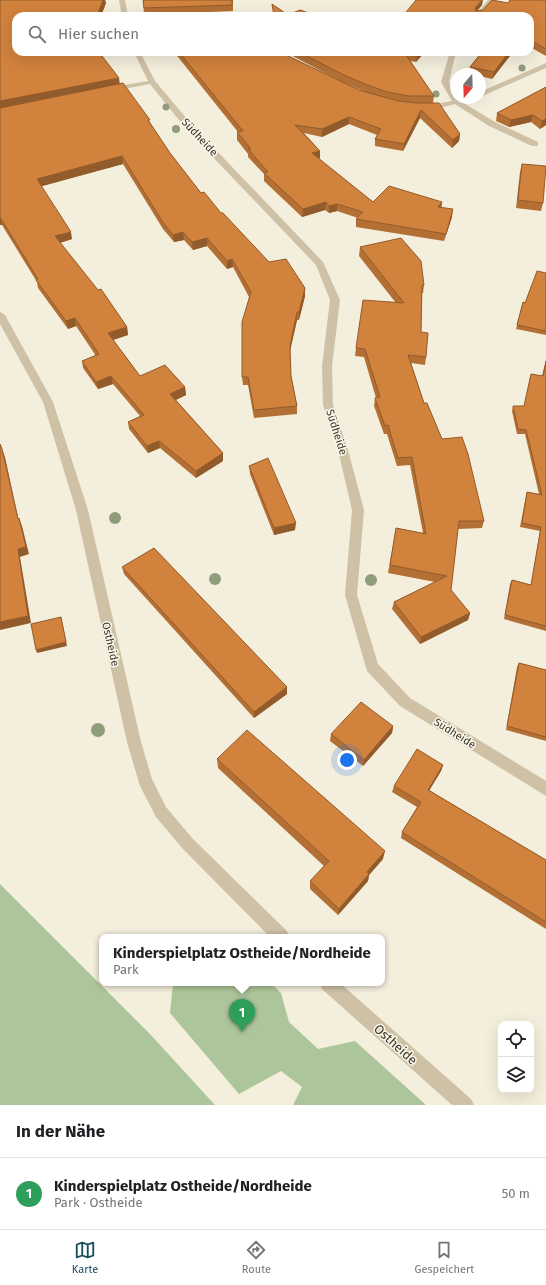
<!DOCTYPE html>
<html lang="de">
<meta charset="utf-8">
<style>
body{margin:0;font-family:"Fira Sans",sans-serif;background:#f6f6f6;color:#202124}
.controls{position:absolute;right:12px;bottom:12px;display:grid;overflow:hidden;border-radius:8px;box-shadow:0 4px 16px #0002}
.controls button{width:36px;height:36px;display:grid;place-items:center;padding:0;border:0;border-bottom:1px solid #e0e0e0;background:#fff;color:#202124;font:20px sans-serif}
.compass{position:absolute;left:450px;top:68px;width:36px;height:36px;border-radius:50%;background:#fff;box-shadow:0 4px 16px #0002;rotate:199deg}
.you{position:absolute;left:347px;top:760px;width:14px;height:14px;margin:-10px;border:3px solid #fff;border-radius:50%;background:#1a73e8;box-shadow:0 0 0 6px #1a73e833}
.badge{display:grid;place-items:center;width:26px;height:26px;border-radius:50%;background:#194b5f;color:#fff;font-size:13px;font-weight:700}
.pin{position:absolute;translate:-50% -33px;filter:drop-shadow(0 1px 2px #0008)}
.pin::after{content:'';position:absolute;top:21px;width:14px;height:12px;background:inherit;clip-path:polygon(0 0,100% 0,50% 100%)}
.popup{position:absolute;left:99px;top:934px;width:286px;height:52px;box-sizing:border-box;display:grid;place-content:center;border-radius:8px;background:#fff;filter:drop-shadow(0 1px 3px #0005);font-size:13px;white-space:nowrap;color:#757577}
.popup b{font-size:15px;color:#202124}
.popup::after{content:'';position:absolute;left:50%;top:100%;margin-left:-8px;border:8px solid transparent;border-top-color:#fff}
.list{margin:0;padding:0;list-style:none}
h2{display:flex;justify-content:space-between;align-items:center;height:52px;margin:0;padding:0 16px;font-size:17px}
h2 small{font-size:13px;font-weight:400;color:#757577}
.list li{display:grid;grid-template-columns:26px 1fr auto;gap:12px;align-items:center;box-sizing:border-box;height:72px;padding:0 16px;border-top:1px solid #e0e0e0}
.list b{display:block;font-size:15px;white-space:nowrap}
.list p{margin:0;font-size:13px;white-space:nowrap;color:#757577}
.list em{font-size:13px;font-style:normal;color:#757577}
.icon{flex:none;width:22px;height:22px;fill:none;stroke:currentColor;stroke-width:2;stroke-linecap:round;stroke-linejoin:round}
.map{position:relative;flex:none;width:546px;height:1105px;overflow:hidden}
.search{position:absolute;background:#fff;box-shadow:0 4px 16px #0002;left:12px;right:12px;top:12px;height:44px;display:flex;align-items:center;gap:10px;box-sizing:border-box;padding:0 14px;border-radius:12px;color:#757577;font-size:15px}
.sheet{height:124px;background:#fff}
nav{display:flex;justify-content:space-around;align-items:center;box-sizing:border-box;height:56px;border-top:1px solid #e0e0e0;background:#fff;font-size:11px;color:#757577}
nav a{display:grid;justify-items:center;gap:2px}
nav .on{color:#194b5f}
.map>svg:first-child{display:block}
</style>
<div class="map">
<svg width="546" height="1105" viewBox="0 0 546 1105">
<rect width="100%" height="100%" fill="#f4eedc"/>
<!-- green -->
<path fill="#adc59a" d="M0,884l149,149 66,72h-215z
M173,983h98l10,10 8,29 29,27 37,-8 71,64h-133l9,-18 -21,-16 -42,23 -69,-81z"/>
<g fill="none" stroke-linecap="round" stroke-linejoin="round">
<!-- minor -->
<path fill="#cec1a6" fill-rule="evenodd" d="M119,0h6l3,16h-6z
M488,0h6l-13,16h-6z
M134,52h6l15,29 38,45 130,136 17,38 -8,66 1,39 15,45 16,60 -7,85 21,69 32,34 136,83v15l-146,-90 -33,-35 -22,-76 7,-85 -14,-60 -15,-45 -1,-39 8,-66 -14,-35 -129,-135 -37,-46 -43,8v-4l41,-7z
M450,52h6l-7,30 7,16h18l-12,4 33,20 43,20v4h-6l-43,-20 -34,-22 -23,6h-9v-4l29,-5 -11,-19z
M546,63v5l-66,29v-5z
M0,312l5,3 48,87 35,108 53,232 11,37 14,28 27,32 94,92 2,6h-19l-87,-88 -27,-32 -16,-31 -13,-44 -51,-232 -33,-108 -43,-78z
M320,983h20l131,116 3,6h-22l-130,-116z"/>
</g>
<!-- trees -->
<g fill="#8f9d7a">
<circle cx="522" cy="68" r="3.5"/>
<circle cx="436" cy="94" r="3.5"/>
<circle cx="166" cy="107" r="3.5"/>
<circle cx="176" cy="129" r="4"/>
<circle cx="115" cy="518" r="6"/>
<circle cx="215" cy="579" r="6"/>
<circle cx="371" cy="580" r="6"/>
<circle cx="98" cy="730" r="7"/>
</g>
<!-- wall -->
<path fill="#b47034" fill-rule="evenodd" d="M0,0h105l1,3 -5,13h-85l104,68 31,40 19,29 31,40 68,69 36,26v8l-6,24h-2l-7,32 1,24 6,30v8l-43,4 -6,-33h-5l-1,-8 7,-80 -16,-30 -6,2 -20,-23 -14,4 -9,-10 -10,2 -11,-13 -40,-65 -82,22 31,53 -12,4 67,84 1,8 -15,5 27,36 45,11 1,8 -10,5 47,53v8l-27,17 -36,-30 -12,5 -19,-24 -1,-7 12,-6 -27,-32 -15,5 -15,-21 -1,-7 14,-5 -20,-30 -8,3 -30,-41 -1,-6 -35,-57h-2z
M143,0h90v11l-89,4z
M546,0v56l-16,-9v-31h-127l79,-11 -5,6 6,-1 25,-7z
M174,52h107l3,2 58,28 -57,-30h140l-9,10 -6,-1 24,35 -1,7 27,31 -1,7 -7,7 -32,-30 -17,33 -28,-5v-7l2,-4 -28,-11 -27,13 -18,-4 16,18v7l-1,1 54,43h69l-1,5 11,10 -8,24 -88,-14v-8l2,-1 -21,-7 -8,2 -4,-3 -23,7 -38,-36v-7l-16,-17v-3l-11,-14v-8h1zM345,83l18,8 -4,-1z
M479,52h34l-21,27 -12,-3v-2h-11l1,-7 8,-10z
M546,87v38l-6,4 -9,-7 -22,5 -13,-6 1,-8z
M522,164l21,39 -2,8 -25,-3 4,-36z
M360,247l64,38 -1,8h-1l-1,39 5,25 -1,8 -14,-2 13,40 60,118 -2,7 -24,1 -7,61 19,23 -2,7 -48,24 -28,-35 2,-7 41,-20 -47,-9 8,-45 27,5 -13,-68 -13,1 -10,-32h-3l-10,-28 1,-8h1l-12,-41 -9,-1 1,-8 40,-45 -37,-47z
M546,273v62l-30,-6 7,-27 2,1z
M546,360v271l-42,-12 6,-35 2,-4 19,5 9,-54 -20,-4 6,-31 1,-4 12,2 -14,-60h-8l-5,-23 1,-5h11l7,-32 11,2z
M249,466l46,64 -21,5 -24,-61z
M122,567l165,120v7l-33,24 -130,-144z
M519,663l27,7v71l-40,-11 11,-63z
M393,726l-1,7 -29,33 -33,-25 1,-7z
M217,759l166,100 -14,16 -1,6 -30,34 -28,-26v-8l14,-15 -106,-98z
M443,765l-2,6 -12,19 117,70v69l-145,-91 1,-6 15,-25 -25,-15 2,-6z"/>
<!-- shaded-wall -->
<path fill="#925b2b" d="M103,0h2l1,3 -5,13h-4z
M482,0h1l-1,5 -8,10 1,-7z
M419,52h6l-9,10 1,-7z
M509,52h4l-21,27 2,-7z
M119,78l1,7 -120,23v-7z
M421,110l-1,8 -17,33 1,-7z
M533,115l-2,7 -22,5 2,-7z
M349,117v7l-27,13v-8z
M546,119v6l-6,4 2,-8z
M460,134l-1,7 -7,7 1,-8z
M320,151v7l-8,2v-7z
M122,156l1,8 -84,23 -2,-8z
M326,202l-1,8 -23,7 1,-8z
M442,202l-1,8 -3,-3z
M337,204v7l-8,2v-7z
M453,209l-1,8 -8,24 2,-7z
M0,217l2,8h-2z
M71,232l1,7 -16,5 -1,-8z
M183,232l1,8 -10,2 -1,-7z
M207,238v8l-14,4 -1,-8z
M232,259l1,8 -6,2v-8z
M305,288v8l-6,24v-8z
M297,312v8l-8,34 1,-8z
M75,318l1,8 -8,3 -2,-8z
M127,327l1,8 -18,6 -2,-8z
M111,376l2,8 -15,5 -2,-7z
M185,387l1,8 -15,7 -1,-8z
M159,441l1,7 -12,5 -1,-7z
M2,449l3,8 15,69 -2,-7z
M223,453v8l-27,17v-7z
M19,518l3,8 7,28 -9,3 11,66 -31,7v-8z
M296,523l-1,7 -21,5v-7z
M470,613l-2,7 -48,24 1,-7z
M61,617l6,29 -30,7 -1,-3z
M287,687v7l-33,24v-6z
M393,726l-1,7 -29,33 1,-6z
M443,765l-2,6 -15,25 2,-6z
M385,851l-2,8 -14,16 -1,6 -30,34 1,-6 28,-37z"/>
<!-- building -->
<path fill="#d1823d" stroke="#925b2b" d="M0,0h103l-6,16h-81v36h66l-1,1 6,-1h12l20,26 -119,23z
M143,0h89v5l-88,3z
M416,0h66l-7,8 1,3 7,-1 9,-10 16,3 2,-3h36v49l-16,-9v-24h-127z
M272,4l16,11 12,-5 17,6h-43z
M179,52h102l3,2 75,36 39,11 19,2h22l21,31 -7,6 -32,-30 -17,34 -29,-5 6,-10 -32,-12 -27,12 -27,-4 25,26 -8,2 61,49 16,-16 53,16 -4,5 15,2 -7,25 -90,-15 7,-7 -26,-8 -8,2 -3,-4 -23,7 -39,-36 4,-1 -20,-23h3l-14,-17 6,-1z
M299,52h120l-2,3 -13,-3 30,44h-25l-22,-4 -22,-8 -21,-9z
M482,52h27l-15,20 -24,-5z
M123,83l27,37h-2l22,33 31,40 3,-1 17,21h2l46,49 17,-3 19,29 -6,24h-2l-7,34 1,30 6,30 -43,4 -6,-33h-6v-55l9,-30 -19,-33 -5,2 -20,-23 -15,4 -9,-10 -10,3 -11,-14 -40,-65 -85,23 34,53 -16,4 43,54 3,-1 26,38 -19,6 32,43 25,-11 20,22 -15,7 53,59 -27,18 -37,-30 -12,5 -19,-24 16,-7 -33,-39 -15,6 -14,-21 17,-7 -24,-36 -9,3 -30,-41 2,-1 -38,-62v-109z
M546,87v32l-4,2 -9,-6 -22,5 -14,-7z
M522,164l24,2 -3,37 -25,-3z
M401,238l20,23 3,24h-2l-1,47 7,1 -2,24 -18,-2 16,48h3l15,36 20,-2 6,17 16,67h-25l-8,69 19,23 -49,24 -27,-35 53,-26 -57,-11 6,-37 30,6 -14,-77 -14,1 -10,-33 -3,1 -10,-28 5,-1 -15,-48 -9,-1 7,-48 41,3 -44,-56z
M537,271l9,2v58l-29,-6 6,-23 2,1z
M546,361v265l-41,-11 7,-35 19,5 10,-58 -19,-4 5,-31 15,3 -16,-65 -8,-1 -5,-23h11l7,-32 12,2z
M0,444l2,5 16,70 1,-1 7,29 -8,2 10,67 -28,6z
M268,458l28,65 -22,5 -25,-62z
M154,548l133,139 -33,25 -132,-145z
M61,617l5,25 -30,8 -5,-26z
M519,663l27,7v67l-39,-11z
M361,702l32,24 -29,34 -33,-26z
M247,730l138,121 -18,21 2,2 -30,35 -29,-28 19,-20 -112,-102z
M417,749l26,16 -15,25 118,70v62l-144,-90 19,-30 -27,-16z"/>
<g text-anchor="middle" stroke-width="3" stroke-linejoin="round" paint-order="stroke">
<!-- street labels -->
<g font-size="11" fill="#3a3128" stroke="#fbf7e9">
<text transform="translate(200 137) rotate(47)" y="4">Südheide</text>
<text transform="translate(337 432) rotate(72)" y="4">Südheide</text>
<text transform="translate(111 644) rotate(77)" y="4">Ostheide</text>
<text transform="translate(455 733) rotate(32)" y="4">Südheide</text>
</g>
<!-- near-street labels -->
<g font-size="13" fill="#3a3128" stroke="#fbf7e9">
<text transform="translate(396 1044) rotate(42)" y="5">Ostheide</text>
</g>
</g>
</svg>
<div class="controls">
<button><svg class="icon" aria-label="locate" viewBox="0 0 24 24"><circle cx="12" cy="12" r="6"/><path d="M12 2v4M12 18v4M2 12h4M18 12h4"/></svg></button>
<button><svg class="icon" aria-label="layers" viewBox="0 0 24 24"><path d="M12 4l9 5-9 5-9-5zM3 14l9 5 9-5"/></svg></button>
</div>
<svg class="compass" viewBox="-18 -18 36 36"><path d="M0-13l5 13h-10z" fill="#e53935"/><path d="M0 13l5-13h-10z" fill="#757577"/></svg>
<div class="you"></div>
<div class="pin badge" style="left:242px;top:1032px;background:#2e9e5b">1</div>
<div class="popup"><b>Kinderspielplatz Ostheide/Nordheide</b>Park</div>
<div class="search"><svg class="icon" aria-label="search" viewBox="0 0 24 24"><circle cx="10" cy="10" r="6"/><path d="M15 15l6 6"/></svg>Hier suchen</div>
</div>
<section class="sheet">
<h2>In der Nähe<small></small></h2>
<ul class="list">
<li><span class="badge" style="background:#2e9e5b">1</span><div><b>Kinderspielplatz Ostheide/Nordheide</b><p>Park · Ostheide</p></div><em>50 m</em></li>
</ul>
</section>
<nav>
<a class="on"><svg class="icon" aria-label="map" viewBox="0 0 24 24"><path d="M3 6l6-2 6 2 6-2v14l-6 2-6-2-6 2zM9 4v14M15 6v14"/></svg>Karte</a>
<a><svg class="icon" aria-label="directions" viewBox="0 0 24 24"><path d="M12 3l9 9-9 9-9-9zM9 14v-3h6M13 9l2 2-2 2"/></svg>Route</a>
<a><svg class="icon" aria-label="saved" viewBox="0 0 24 24"><path d="M7 4h10v16l-5-4-5 4z"/></svg>Gespeichert</a>
</nav>
